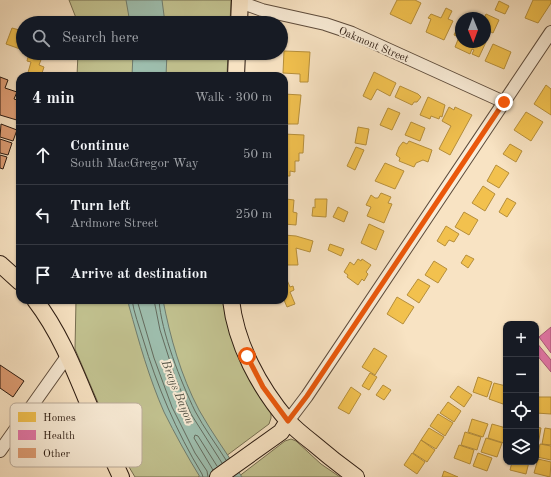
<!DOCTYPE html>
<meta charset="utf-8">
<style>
body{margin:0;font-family:"Old Standard TT",serif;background:#242831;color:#f1f3f6}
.controls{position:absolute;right:12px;bottom:12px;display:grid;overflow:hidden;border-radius:8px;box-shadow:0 1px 3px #0004}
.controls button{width:36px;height:36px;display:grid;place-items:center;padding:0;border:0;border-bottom:1px solid #363941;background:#171b24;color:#f1f3f6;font:20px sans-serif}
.compass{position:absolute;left:455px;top:12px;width:36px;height:36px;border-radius:50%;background:#171b24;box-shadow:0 1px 3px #0004;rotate:179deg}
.stop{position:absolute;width:12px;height:12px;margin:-9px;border:3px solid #ea580c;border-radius:50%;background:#fff}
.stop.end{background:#ea580c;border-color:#fff;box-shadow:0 1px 4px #0008}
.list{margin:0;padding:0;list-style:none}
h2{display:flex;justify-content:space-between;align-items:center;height:52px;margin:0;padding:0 16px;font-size:17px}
h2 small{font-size:13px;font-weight:400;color:#9ea1a6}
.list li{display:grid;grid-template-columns:26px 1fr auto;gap:12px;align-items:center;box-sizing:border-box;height:60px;padding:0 16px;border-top:1px solid #363941}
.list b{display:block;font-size:15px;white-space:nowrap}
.list p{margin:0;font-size:13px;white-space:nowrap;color:#9ea1a6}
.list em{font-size:13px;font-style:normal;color:#9ea1a6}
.icon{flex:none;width:22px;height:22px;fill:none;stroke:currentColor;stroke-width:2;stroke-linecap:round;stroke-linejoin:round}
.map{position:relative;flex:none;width:551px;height:477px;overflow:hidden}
.search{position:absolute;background:#171b24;box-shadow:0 1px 3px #0004;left:16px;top:16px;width:272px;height:44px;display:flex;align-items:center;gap:10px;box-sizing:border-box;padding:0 14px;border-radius:22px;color:#9ea1a6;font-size:15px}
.panel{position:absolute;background:#171b24;box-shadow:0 1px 3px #0004;left:16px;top:72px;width:272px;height:232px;border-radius:12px}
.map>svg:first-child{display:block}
</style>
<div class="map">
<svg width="551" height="477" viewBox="0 0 551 477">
<rect width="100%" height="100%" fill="#f8e3c3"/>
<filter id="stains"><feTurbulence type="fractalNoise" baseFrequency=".005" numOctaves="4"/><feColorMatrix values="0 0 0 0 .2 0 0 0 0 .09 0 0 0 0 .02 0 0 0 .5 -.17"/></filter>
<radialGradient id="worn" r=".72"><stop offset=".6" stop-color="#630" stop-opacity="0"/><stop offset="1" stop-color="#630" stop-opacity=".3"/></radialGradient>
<!-- green -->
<path fill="#c2c290" stroke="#766e50" d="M69,0h162l-1,23h-152z
M78,53h150l-1,23h-150z
M76,300h147l7,27 41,84v7l-2,6 -71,53h-63l-18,-30 -42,-98z
M291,439l5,2 25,23 19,13h-102l47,-36z"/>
<!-- water -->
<path fill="#9ebfaf" stroke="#707d6f" d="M126,0h36l3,23h-35z
M133,53h34l-1,23h-34z
M128,300h35c7,37 18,76 36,110 13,23 29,45 43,67h-42c-13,-21 -25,-43 -36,-65 -15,-34 -25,-70 -35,-106z"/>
<!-- homes -->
<path fill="#f2c14e" stroke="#b68f3b" d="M397,0h18l6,3 -10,21 -21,-10z
M533,0h18v3l-13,20 -13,-5z
M499,1l10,5 -4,8 -10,-4z
M446,8l6,3 -4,8 5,2 -9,19 -18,-8 5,-13 -3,-1 3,-4 10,4z
M486,14l13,6 -6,13 -8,-4v-11h-1z
M459,24l2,1v17h25l-7,15 -7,-3 2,-4 -2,-1 -2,5 -15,-7 4,-10 -5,-2z
M12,28l11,3v19l-17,-6z
M493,44l18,8 -7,17 -19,-8z
M284,51l26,1 -2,30h-8v-8l-17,-1z
M29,53h20l-2,5 -5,-1 -3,8 5,2 -3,9h-14l4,-14 -4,-1z
M374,72l22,11 -6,13 -13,-7 -6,11 -8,-4z
M546,85l5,4v26l-17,-11z
M400,86l18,8 3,3 -4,5h-3l-2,3 -17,-8z
M284,94l17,1 -3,29h-14z
M428,97l17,8 -3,12 -2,-1 -1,3 -8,-3 -1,3 -10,-4z
M449,107l5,3 1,-3 17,8 -22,40 -11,-6 12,-23 -9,-5z
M388,108l12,5 -8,17 -12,-5z
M526,112l17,10 -12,19 -17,-11z
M411,122l14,6 -5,13 -15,-6z
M358,127l11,2 -3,16 -11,-2z
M284,134l20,1 -1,18h-4v8h-4v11l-5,-1v5h-6z
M409,141l23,9 -4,12 -5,-2 -7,3 -2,4 -15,-6 1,-3 -4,-3 3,-8 4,-5 4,2z
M510,144l12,7 -6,11 -13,-8z
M356,147l8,3 -9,20 -8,-4z
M385,163l19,8 -9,18 -20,-8z
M496,165l13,8 -10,15 -12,-7z
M483,186l12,8 -10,17 -13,-8z
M284,190h3l-1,9 8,1 -1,12 4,1 -1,12 -12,-1z
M381,193l10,4 -3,6 4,1 -8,19 -17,-7 4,-9 -5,-2 5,-10 4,3h3z
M507,198l9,5 -9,14 -8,-5z
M315,199h12l-1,18 -14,-1 1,-9 2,1z
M338,207l10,5 -4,10 -11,-5z
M464,212l14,8 -9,15 -14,-8z
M369,224l15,7 -8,19 -15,-7z
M446,226l13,8 -5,8 -5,-2 -4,6 -8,-5z
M284,235l12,1 17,5 -3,11 -14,-4 2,17h-14z
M330,244l14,5 -3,7 -13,-6z
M466,255l8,4 -6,9 -7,-5z
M358,259l3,2 1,-2 9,6 -5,7 2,2 -4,7 -2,-2 -4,6 -11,-8 1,-2 -4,-3 6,-10 4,3z
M434,261l13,8 -9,14 -13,-8z
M418,279l12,7 -11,17 -12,-8z
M287,280l3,7 3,-1 1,4 -4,2 5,12 -8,3 -3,-7v-19z
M397,297l17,10 -11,17 -16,-10z
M374,348l13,8 -12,19 -13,-8z
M370,373l7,4 -8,13 -7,-4z
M478,377l14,5 -5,15 -14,-5z
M494,383l12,3v9l-3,9 -14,-5z
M383,385l8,5 -7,10 -8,-5z
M458,386l14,9 -8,12 -14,-10z
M351,387l10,7 -12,20 -11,-6z
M536,397h15v17l-15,-1z
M448,402l13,9 -7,11 -14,-9z
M438,414l15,9 -8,13 -15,-10z
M472,419l16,5 -5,13 -15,-5z
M492,424l14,4v10l-2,5 -16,-5z
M536,427l5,1 -3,17 -2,-1z
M429,428l15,9 -8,12 -15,-9z
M545,428l6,1v16l-9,-1z
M465,432l16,5 -4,13 -16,-5z
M486,438l16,5 -5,14 -16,-5z
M421,440l14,10 -8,12 -14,-9z
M540,444l11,2v14l-14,-3z
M459,445l15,5 -4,14 -16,-6z
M412,453l13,9 -8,12 -13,-9z
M478,453l14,5 -5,13 -14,-5z
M538,459l13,3 -1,15 -16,-4z
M512,462h17l-3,12 -16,-4z
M444,471l14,6h-16z"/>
<!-- health -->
<path fill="#e377a8" stroke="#ac5b7a" d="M551,327v26l-12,-16z
M536,342l15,18v12l-15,-18z"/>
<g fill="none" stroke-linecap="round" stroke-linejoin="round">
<!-- shore -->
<path stroke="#646c5f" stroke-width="1" d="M132,300c2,13 7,26 11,39 14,47 33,92 59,135l1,3
M137,300l17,58 18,49 23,46 12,18 1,6
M154,300l6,30 15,47 16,37 31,49
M159,300c2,32 22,82 36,111 9,17 21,33 31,49
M213,470l-19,-32 1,-3 3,1 19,30"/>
</g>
<!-- building -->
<path fill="#de9d74" stroke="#2a190f" d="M0,77l8,3 -3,8 12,4 -3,7 6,2v20l-20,-6z
M1,124l16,6 -4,11 -13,-4z
M0,139l12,4 -4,12 -8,-2z
M0,155l7,2 -4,12 -3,-1z
M0,365l24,16 -11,16 -13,-9z"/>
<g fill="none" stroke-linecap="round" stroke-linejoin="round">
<!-- minor casing -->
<g stroke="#5e4c3c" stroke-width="14">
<path id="minor" d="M240,2l22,8 63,14 27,9 152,69
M288,421l19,-25 244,-364
M0,451l68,-96"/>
</g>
<!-- major casing -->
<g stroke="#2a190f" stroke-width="18">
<path id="major" d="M239,23l1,-23
M236,76l1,-23
M0,264l20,18
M35,300c23,30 37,64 51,98 11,27 23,53 35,79
M231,300c5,44 28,87 57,121 7,8 16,15 25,22 14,12 28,23 43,34
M218,477l63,-45 7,-11"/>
</g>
<!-- minor -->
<use href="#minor" stroke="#faedd8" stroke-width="12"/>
<!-- major -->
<use href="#major" stroke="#f8e3c3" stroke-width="16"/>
</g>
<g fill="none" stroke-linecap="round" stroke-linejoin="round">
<!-- route -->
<path stroke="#ea580c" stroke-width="5" d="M247,356l16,31 25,34 19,-25 197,-294"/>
</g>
<g text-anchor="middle" stroke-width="4" stroke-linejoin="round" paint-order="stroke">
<!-- street labels -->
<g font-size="11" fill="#2a190f" stroke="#faedd8">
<text transform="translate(374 44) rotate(23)" y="4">Oakmont Street</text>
</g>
<!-- water labels -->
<g font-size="12" font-style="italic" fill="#535347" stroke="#faedd8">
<text transform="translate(178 392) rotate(68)" y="4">Brays Bayou</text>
</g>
</g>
<!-- legend -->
<rect x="10" y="403" width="132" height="64" rx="6" fill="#faedd8" stroke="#bcad9c" stroke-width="1"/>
<rect x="18" y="412" width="18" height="10" fill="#f2c14e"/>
<rect x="18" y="430" width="18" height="10" fill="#e377a8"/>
<rect x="18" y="448" width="18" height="10" fill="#de9d74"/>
<g font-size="11" fill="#2a190f">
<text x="43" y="421">Homes</text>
<text x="43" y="439">Health</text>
<text x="43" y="457">Other</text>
</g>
<rect width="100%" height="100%" filter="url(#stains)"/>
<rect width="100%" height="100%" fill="url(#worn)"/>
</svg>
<div class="controls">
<button>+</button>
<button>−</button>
<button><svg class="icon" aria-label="locate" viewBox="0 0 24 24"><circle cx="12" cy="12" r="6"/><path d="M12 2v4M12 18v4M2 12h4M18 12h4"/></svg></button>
<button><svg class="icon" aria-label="layers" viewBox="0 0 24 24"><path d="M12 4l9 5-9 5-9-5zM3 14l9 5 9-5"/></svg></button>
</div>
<svg class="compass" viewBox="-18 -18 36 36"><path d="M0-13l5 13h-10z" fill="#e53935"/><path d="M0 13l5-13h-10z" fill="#9ea1a6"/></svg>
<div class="stop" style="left:247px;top:356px"></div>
<div class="stop end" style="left:504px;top:102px"></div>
<div class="search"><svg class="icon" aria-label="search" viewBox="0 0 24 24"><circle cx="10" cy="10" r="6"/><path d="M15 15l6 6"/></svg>Search here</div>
<section class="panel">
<h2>4 min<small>Walk · 300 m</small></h2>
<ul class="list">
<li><svg class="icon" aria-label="ahead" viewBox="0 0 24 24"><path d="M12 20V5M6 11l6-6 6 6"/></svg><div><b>Continue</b><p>South MacGregor Way</p></div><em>50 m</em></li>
<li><svg class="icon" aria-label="left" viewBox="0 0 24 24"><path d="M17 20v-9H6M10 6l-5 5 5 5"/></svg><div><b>Turn left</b><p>Ardmore Street</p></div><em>250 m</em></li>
<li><svg class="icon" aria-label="arrive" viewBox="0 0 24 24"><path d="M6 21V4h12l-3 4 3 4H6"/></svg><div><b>Arrive at destination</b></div></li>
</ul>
</section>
</div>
